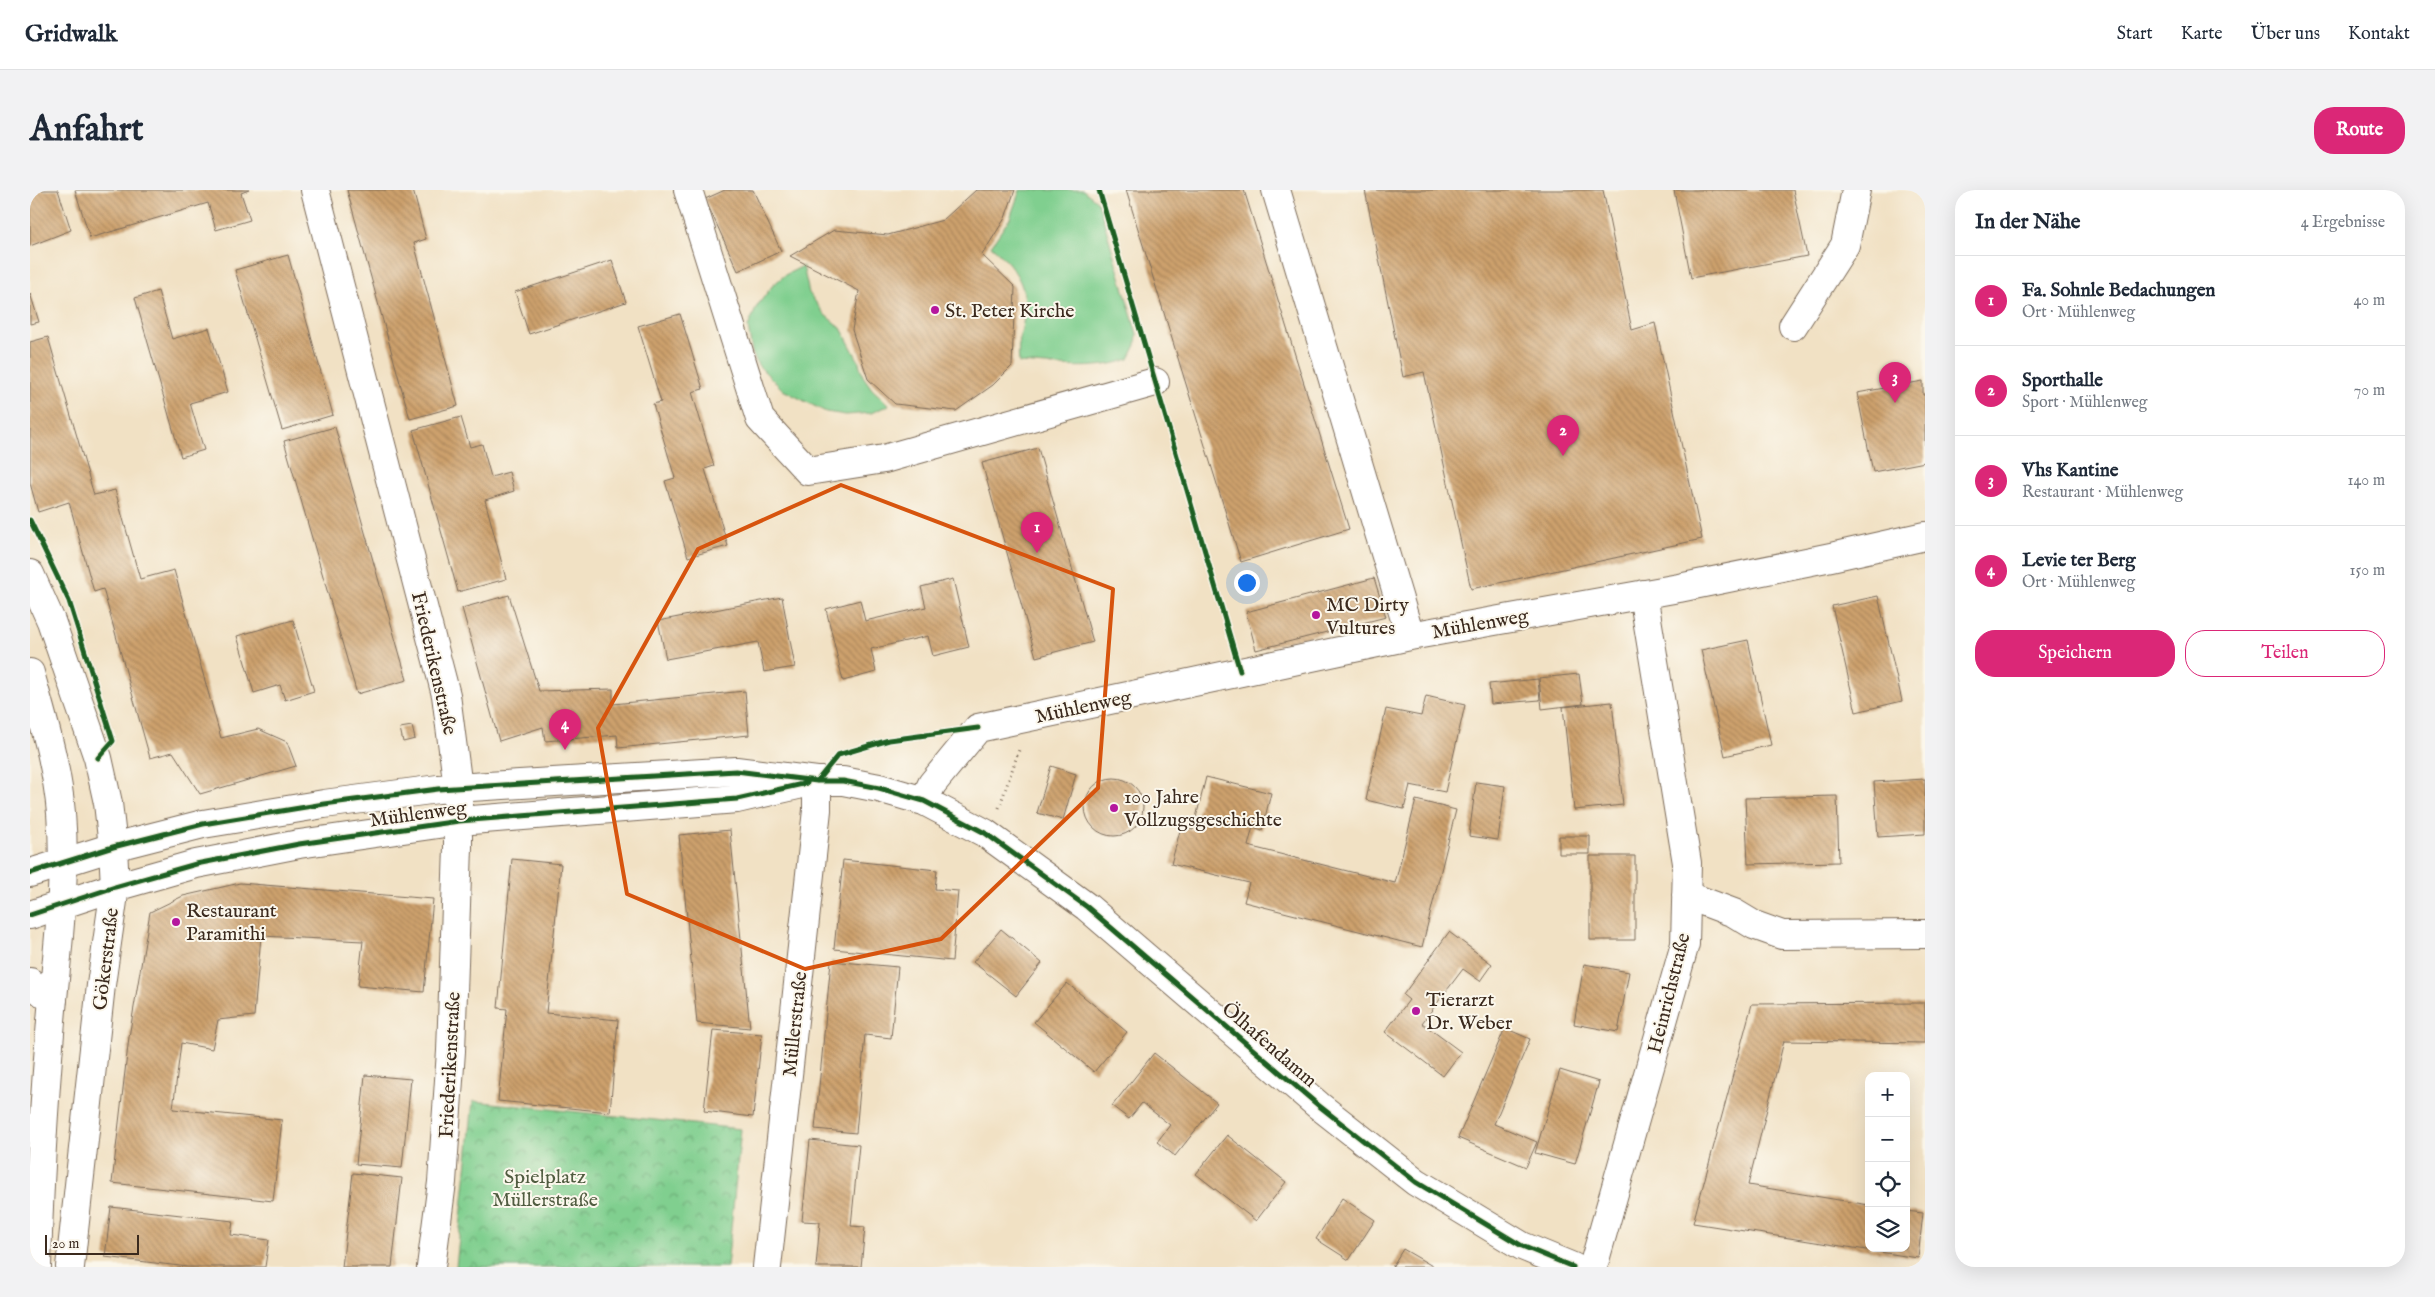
<!DOCTYPE html>
<html lang="de">
<meta charset="utf-8">
<style>
body{margin:0;font-family:"IM FELL English",serif;background:#f2f2f3;color:#1f2937}
.controls{position:absolute;right:15px;bottom:15px;display:grid;overflow:hidden;border-radius:10px;box-shadow:0 5px 20px #0002}
.controls button{width:45px;height:45px;display:grid;place-items:center;padding:0;border:0;border-bottom:1px solid #e0e1e3;background:#fff;color:#1f2937;font:25px sans-serif}
.scale{position:absolute;left:15px;bottom:12px;width:94px;box-sizing:border-box;padding-left:5px;border:2px solid #3b2a1e;border-top:0;font-size:14px;line-height:18px;white-space:nowrap;color:#3b2a1e;-webkit-text-stroke:4px #fbf7ec;paint-order:stroke}
.you{position:absolute;left:1216px;top:392px;width:18px;height:18px;margin:-12px;border:4px solid #fff;border-radius:50%;background:#1a73e8;box-shadow:0 0 0 8px #1a73e833}
.badge{display:grid;place-items:center;width:32px;height:32px;border-radius:50%;background:#db2777;color:#fff;font-size:16px;font-weight:700}
.pin{position:absolute;translate:-50% -41px;filter:drop-shadow(0 1px 2px #0008)}
.pin::after{content:'';position:absolute;top:26px;width:18px;height:15px;background:inherit;clip-path:polygon(0 0,100% 0,50% 100%)}
.list{margin:0;padding:0;list-style:none}
h2{display:flex;justify-content:space-between;align-items:center;height:65px;margin:0;padding:0 20px;font-size:21px}
h2 small{font-size:16px;font-weight:400;color:#747a83}
.list li{display:grid;grid-template-columns:32px 1fr auto;gap:15px;align-items:center;box-sizing:border-box;height:90px;padding:0 20px;border-top:1px solid #e0e1e3}
.list b{display:block;font-size:19px;white-space:nowrap}
.list p{margin:0;font-size:16px;white-space:nowrap;color:#747a83}
.list em{font-size:16px;font-style:normal;color:#747a83}
.actions{display:flex;gap:10px;padding:15px 20px}
.actions a{flex:1;padding:11px 0;border:1px solid #db2777;border-radius:20px;text-align:center;font-size:18px;color:#db2777}
.actions .main{background:#db2777;color:#fff}
.icon{flex:none;width:28px;height:28px;fill:none;stroke:currentColor;stroke-width:2;stroke-linecap:round;stroke-linejoin:round}
.map{position:relative;flex:none;width:1895px;height:1077px;overflow:hidden;border-radius:20px}
header{display:flex;align-items:center;gap:30px;box-sizing:border-box;height:70px;padding:0 25px;background:#fff;border-bottom:1px solid #e0e1e3}
header strong{font-size:24px}
nav{display:flex;gap:28px;margin-inline-start:auto;font-size:18px}
.intro{display:flex;align-items:center;justify-content:space-between;box-sizing:border-box;height:120px;padding:0 30px}
h1{margin:0;font-size:35px}
.button{padding:12px 22px;border-radius:20px;background:#db2777;color:#fff;font-size:18px;font-weight:700}
main{display:flex;gap:30px;padding:0 30px}
aside{flex:1;background:#fff;border-radius:20px;box-shadow:0 5px 20px #0002}
.map>svg:first-child{display:block}
</style>
<header>
<strong>Gridwalk</strong>
<nav><a>Start</a><a>Karte</a><a>Über uns</a><a>Kontakt</a></nav>
</header>
<div class="intro"><h1>Anfahrt</h1><a class="button">Route</a></div>
<main>
<div class="map">
<svg width="1895" height="1077" viewBox="0 0 1895 1077">
<defs>
<pattern id="park-crowns" width="20" height="18" patternUnits="userSpaceOnUse" patternTransform="scale(1.25)"><rect width="20" height="18" fill="#80cf8f"/><path d="M2 6a3 3 0 1 1 6 0M12 15a3 3 0 1 1 6 0" fill="none" stroke="#6aa874"/></pattern>
<pattern id="building-back-hatch" width="6" height="6" patternUnits="userSpaceOnUse" patternTransform="scale(1.25)"><rect width="6" height="6" fill="#cda16d"/><path d="M-1 5l2 2M0 0l6 6M5-1l2 2" fill="none" stroke="#a88359"/></pattern>
</defs>
<rect width="100%" height="100%" fill="#fbf7ec"/>
<filter id="ink" filterUnits="userSpaceOnUse"><feTurbulence type="fractalNoise" baseFrequency=".02" numOctaves="2"/><feDisplacementMap in="SourceGraphic" scale="10" xChannelSelector="R" yChannelSelector="G"/><feConvolveMatrix kernelMatrix="1 2 1 2 8 2 1 2 1" color-interpolation-filters="sRGB"/></filter>
<filter id="wash" filterUnits="userSpaceOnUse"><feTurbulence type="fractalNoise" baseFrequency=".0096" numOctaves="4" result="noise"/><feDisplacementMap in="SourceGraphic" scale="20" xChannelSelector="R" yChannelSelector="G"/><feGaussianBlur stdDeviation="1.12" result="paint"/><feColorMatrix in="noise" values="0 0 0 0 0 0 0 0 0 0 0 0 0 0 0 0 0 1.4 0 .05"/><feComposite in="paint" operator="in"/></filter>
<g filter="url(#wash)">
<rect width="100%" height="100%" fill="#f1e1c4"/>
<!-- green -->
<path fill="#80cf8f" stroke="#5e7c56" d="M990,0h63l15,12 39,132 -1,11 -7,14c-35,13 -74,6 -110,4 -3,-24 6,-37 6,-58 0,-25 -16,-44 -34,-59l19,-28z
M773,76l6,27 16,22 16,13 17,32 5,16 9,13 17,16 -18,8 -25,2 -20,-3 -43,-22 -25,-25 -6,-13 -4,-25 9,-21 16,-21 12,-10z"/>
<!-- park -->
<path fill="url(#park-crowns)" stroke="#5e7c56" d="M443,911l268,28 -14,138h-271z"/>
<g id="blocks">
<!-- building -->
<path fill="url(#building-back-hatch)" d="M11,0h17l13,40 -41,16v-53z
M45,0h174l-8,3 9,27 -34,10 -8,-27 -118,35z
M317,0h66l13,49 -12,4 44,163 -48,13z
M695,0h28l28,61 -43,20 -33,-72z
M946,0h39l-10,28 -23,37 33,32 -3,79 -19,19 -37,26 -61,-7 -27,-25 -16,-49 7,-39 -69,-35 44,-26 54,5 55,-15z
M1096,0h118l105,339 -108,33z
M1335,0h238l29,140 23,-7 47,216 -231,50 -47,-217 -21,5z
M1644,0h119l14,66 -116,22z
M258,65l45,160 -51,15 -47,-160z
M582,70l14,42 -97,32 -14,-42z
M128,101l14,48 37,-11 19,64 -38,11 14,47 -23,7 -46,-159z
M0,103l9,29 -9,2z
M650,124l23,75 -11,3 22,74 -9,3 23,77 -40,11 -23,-76 10,-3 -22,-74 8,-2 -23,-76z
M18,147l46,158 21,-5 25,89 34,-9 47,168 37,-9 29,13 9,24 -96,28 -27,-42 -23,6 -47,-169 -9,3 -25,-90 -31,10 -8,-29v-141z
M1893,191v14h2v67l-52,10 -16,-79z
M431,227l9,30 12,-3 9,33 18,-5 5,19 -29,9 21,79 -48,13 -45,-162z
M305,237l72,253 -50,14 -73,-253z
M1008,258l55,194 -57,15 -54,-194z
M1344,388l12,39 -130,33 -10,-38z
M923,389l16,68 -36,9 -5,-20 -57,13 5,23 -33,9 -17,-72 34,-9 5,21 61,-14 -5,-20z
M479,405l30,96 74,-2v15l132,-13 4,44 -131,13 -1,-13 -72,6 -2,-14 -44,14 -37,-133z
M1848,406l24,105 -46,11 -24,-106z
M752,407l13,70 -31,5 -6,-30 -92,17 -8,-38z
M263,430l21,71 -29,9 -5,-15 -26,8 -17,-57z
M1718,450l23,105 -46,11 -24,-106z
M1549,484l4,30 -41,5 -3,-31z
M1508,489l2,21 -49,4 -2,-20z
M1396,506l39,9 -20,87 -35,-7 -6,24 -38,-9 20,-91 35,7z
M1582,512l11,103 -49,5 -11,-103z
M382,536l3,13 -12,3 -3,-14z
M1021,576l25,8 -13,46 -26,-7z
M1176,587l65,16 -9,37 -9,-3 -5,19 147,37 21,-83 40,10 -34,137 -178,-45 5,-19 -78,-19 10,-37 12,3z
M1055 617a29 29 0 1 1 58 0a29 29 0 1 1-58 0Z
M1895,589v55l-47,3 -4,-55z
M1446,592l29,4 -7,54 -29,-4z
M1807,606l2,66 -91,2 -3,-66z
M700,640l7,70 13,128 -53,-5 -18,-188z
M1529,646h31v18h-31z
M1560,666h45v84h-45z
M482,669l49,5 -15,149 72,7 -8,92 -112,-11 9,-92 -9,-1z
M813,670l94,10 -2,19 23,2 -6,70 -118,-12z
M210,693l193,16 -9,93 -66,-6 5,-45 -102,-5 -7,80 -36,4 -6,29 -31,-6 -8,66 109,11 -9,81 -161,-18 17,-146 21,-125 33,-16z
M971,739l41,34 -26,33 -43,-34z
M1419,742l43,32 -12,17 -17,-12 -41,54 39,29 -18,24 -58,-44 24,-32 -6,-5z
M801,771l67,6 -7,71 -26,-3 -9,98 -41,-4z
M1554,774l45,8 -11,60 -44,-8z
M1037,793l60,49 -33,40 -60,-50z
M1895,813v40l-141,-2 -36,144 121,20v43h37v-37l17,2 -5,45 -225,-35 59,-219z
M1475,838l25,11 -36,85 43,18 -11,25 -68,-29z
M683,840l49,4 -9,83 -49,-6z
M1124,863l63,50 -42,53 -18,-14 13,-17 -28,-22 -13,16 -17,-13z
M1530,880l39,12 -24,82 -40,-11z
M335,885l46,4 -9,89 -46,-4z
M1197,945l59,47 -30,39 -60,-47z
M780,950l49,5 -8,81 14,1 -4,40h-45l4,-45 -18,-1z
M323,983l49,5 -10,89h-50z
M1312,1008l33,22 -26,40 -33,-21z
M81,1017l122,14 -2,14 38,5 -4,27h-77l-83,-10z
M1373,1059l31,18h-42z"/>
</g>
</g>
<g filter="url(#ink)">
<use href="#blocks" fill-opacity="0" stroke="#7b6a58" stroke-width="1"/>
<g fill="none" stroke-linecap="round" stroke-linejoin="round">
<!-- minor casing -->
<g stroke="#7b6a58" stroke-width="30">
<path id="minor" d="M285,0l131,505 12,93v59l-7,204 -9,131 -11,85
M658,0l72,229 48,52 76,-12 271,-77
M1246,0l134,446
M1763,136l52,-81 11,-55
M894,611l8,-17 46,-56 432,-92 269,-48 152,-31 94,-21
M0,683l83,-26 90,-23 121,-20 114,-15 298,-18 81,10h26l36,7 45,13 61,32 102,74 231,198 98,77 106,64 51,21
M1656,705l48,18 20,12 28,10 143,-1
M0,725l85,-28 81,-23 103,-20 160,-23 278,-22 61,-14
M737,1077l50,-457v-29
M1563,1077l92,-323 2,-81 -44,-269"/>
</g>
<!-- major casing -->
<g stroke="#7b6a58" stroke-width="30">
<path id="major" d="M0,384l21,47 47,137 10,45 5,44 2,40 -14,98 -31,282
M0,483c13,47 27,92 31,140 6,71 -4,138 -10,208 -7,82 -12,164 -14,246
M0,792l23,19"/>
</g>
<!-- path -->
<path stroke="#7b6a58" stroke-width="3" stroke-dasharray="1 4" stroke-linecap="butt" d="M969,618l20,-58"/>
<!-- minor -->
<use href="#minor" stroke="#fff" stroke-width="28"/>
<!-- major -->
<use href="#major" stroke="#fff" stroke-width="28"/>
<!-- cycleway casing -->
<g stroke="#fbf7ec" stroke-width="8">
<path id="cycleway" d="M1069,0l141,481
M0,330l39,81 44,140 -15,17
M787,591l21,-26 51,-15 89,-12
M0,683l83,-26 90,-23 121,-20 114,-15 298,-18 81,10h26l36,7 45,13 61,32 102,74 231,198 98,77 106,64 51,21
M0,725l85,-28 81,-23 103,-20 160,-23 278,-22 70,-16"/>
</g>
<!-- cycleway -->
<use href="#cycleway" stroke="#1b5e20" stroke-width="5"/>
</g>
</g>
<!-- marked area -->
<path fill="none" stroke="#d7540e" stroke-width="4" stroke-linejoin="round" d="M811,295l272,104 -15,199 -157,151 -136,30 -178,-75 -29,-166 100,-179z"/>
<!-- markers -->
<g fill="#b5179e" stroke="#fbf7ec" stroke-width="2">
<circle cx="905" cy="120" r="5"/>
<circle cx="1286" cy="425" r="5"/>
<circle cx="1084" cy="618" r="5"/>
<circle cx="146" cy="732" r="5"/>
<circle cx="1386" cy="821" r="5"/>
</g>
<g text-anchor="middle" stroke-width="4" stroke-linejoin="round" paint-order="stroke">
<!-- poi labels -->
<g font-size="20" fill="#3b2a1e" stroke="#fbf7ec" text-anchor="start">
<text x="915" y="127">St. Peter Kirche</text>
<text x="1296" y="421">MC Dirty<tspan x="1296" dy="23">Vultures</tspan></text>
<text x="1094" y="613">100 Jahre<tspan x="1094" dy="23">Vollzugsgeschichte</tspan></text>
<text x="156" y="727">Restaurant<tspan x="156" dy="23">Paramithi</tspan></text>
<text x="1396" y="816">Tierarzt<tspan x="1396" dy="23">Dr. Weber</tspan></text>
</g>
<!-- street labels -->
<g font-size="20" fill="#3b2a1e" stroke="#fbf7ec">
<text transform="translate(1450 433) rotate(-10)" y="7">Mühlenweg</text>
<text transform="translate(405 473) rotate(77)" y="7">Friederikenstraße</text>
<text transform="translate(1053 516) rotate(-12)" y="7">Mühlenweg</text>
<text transform="translate(388 623) rotate(-8)" y="7">Mühlenweg</text>
<text transform="translate(75 769) rotate(-83)" y="7">Gökerstraße</text>
<text transform="translate(1638 803) rotate(-76)" y="7">Heinrichstraße</text>
<text transform="translate(764 834) rotate(-84)" y="7">Müllerstraße</text>
<text transform="translate(1240 854) rotate(41)" y="7">Ölhafendamm</text>
<text transform="translate(419 875) rotate(-87)" y="7">Friederikenstraße</text>
</g>
<!-- park labels -->
<g font-size="20" fill="#505c40" stroke="#fbf7ec">
<text x="515" y="993">Spielplatz<tspan x="515" dy="23">Müllerstraße</tspan></text>
</g>
</g>
</svg>
<div class="controls">
<button>+</button>
<button>−</button>
<button><svg class="icon" aria-label="locate" viewBox="0 0 24 24"><circle cx="12" cy="12" r="6"/><path d="M12 2v4M12 18v4M2 12h4M18 12h4"/></svg></button>
<button><svg class="icon" aria-label="layers" viewBox="0 0 24 24"><path d="M12 4l9 5-9 5-9-5zM3 14l9 5 9-5"/></svg></button>
</div>
<div class="scale">20 m</div>
<div class="you"></div>
<div class="pin badge" style="left:1007px;top:363px">1</div>
<div class="pin badge" style="left:1533px;top:266px">2</div>
<div class="pin badge" style="left:1865px;top:213px">3</div>
<div class="pin badge" style="left:535px;top:560px">4</div>
</div>
<aside>
<h2>In der Nähe<small>4 Ergebnisse</small></h2>
<ul class="list">
<li><span class="badge">1</span><div><b>Fa. Sohnle Bedachungen</b><p>Ort · Mühlenweg</p></div><em>40 m</em></li>
<li><span class="badge">2</span><div><b>Sporthalle</b><p>Sport · Mühlenweg</p></div><em>70 m</em></li>
<li><span class="badge">3</span><div><b>Vhs Kantine</b><p>Restaurant · Mühlenweg</p></div><em>140 m</em></li>
<li><span class="badge">4</span><div><b>Levie ter Berg</b><p>Ort · Mühlenweg</p></div><em>150 m</em></li>
</ul>
<div class="actions"><a class="main">Speichern</a><a>Teilen</a></div>
</aside>
</main>
